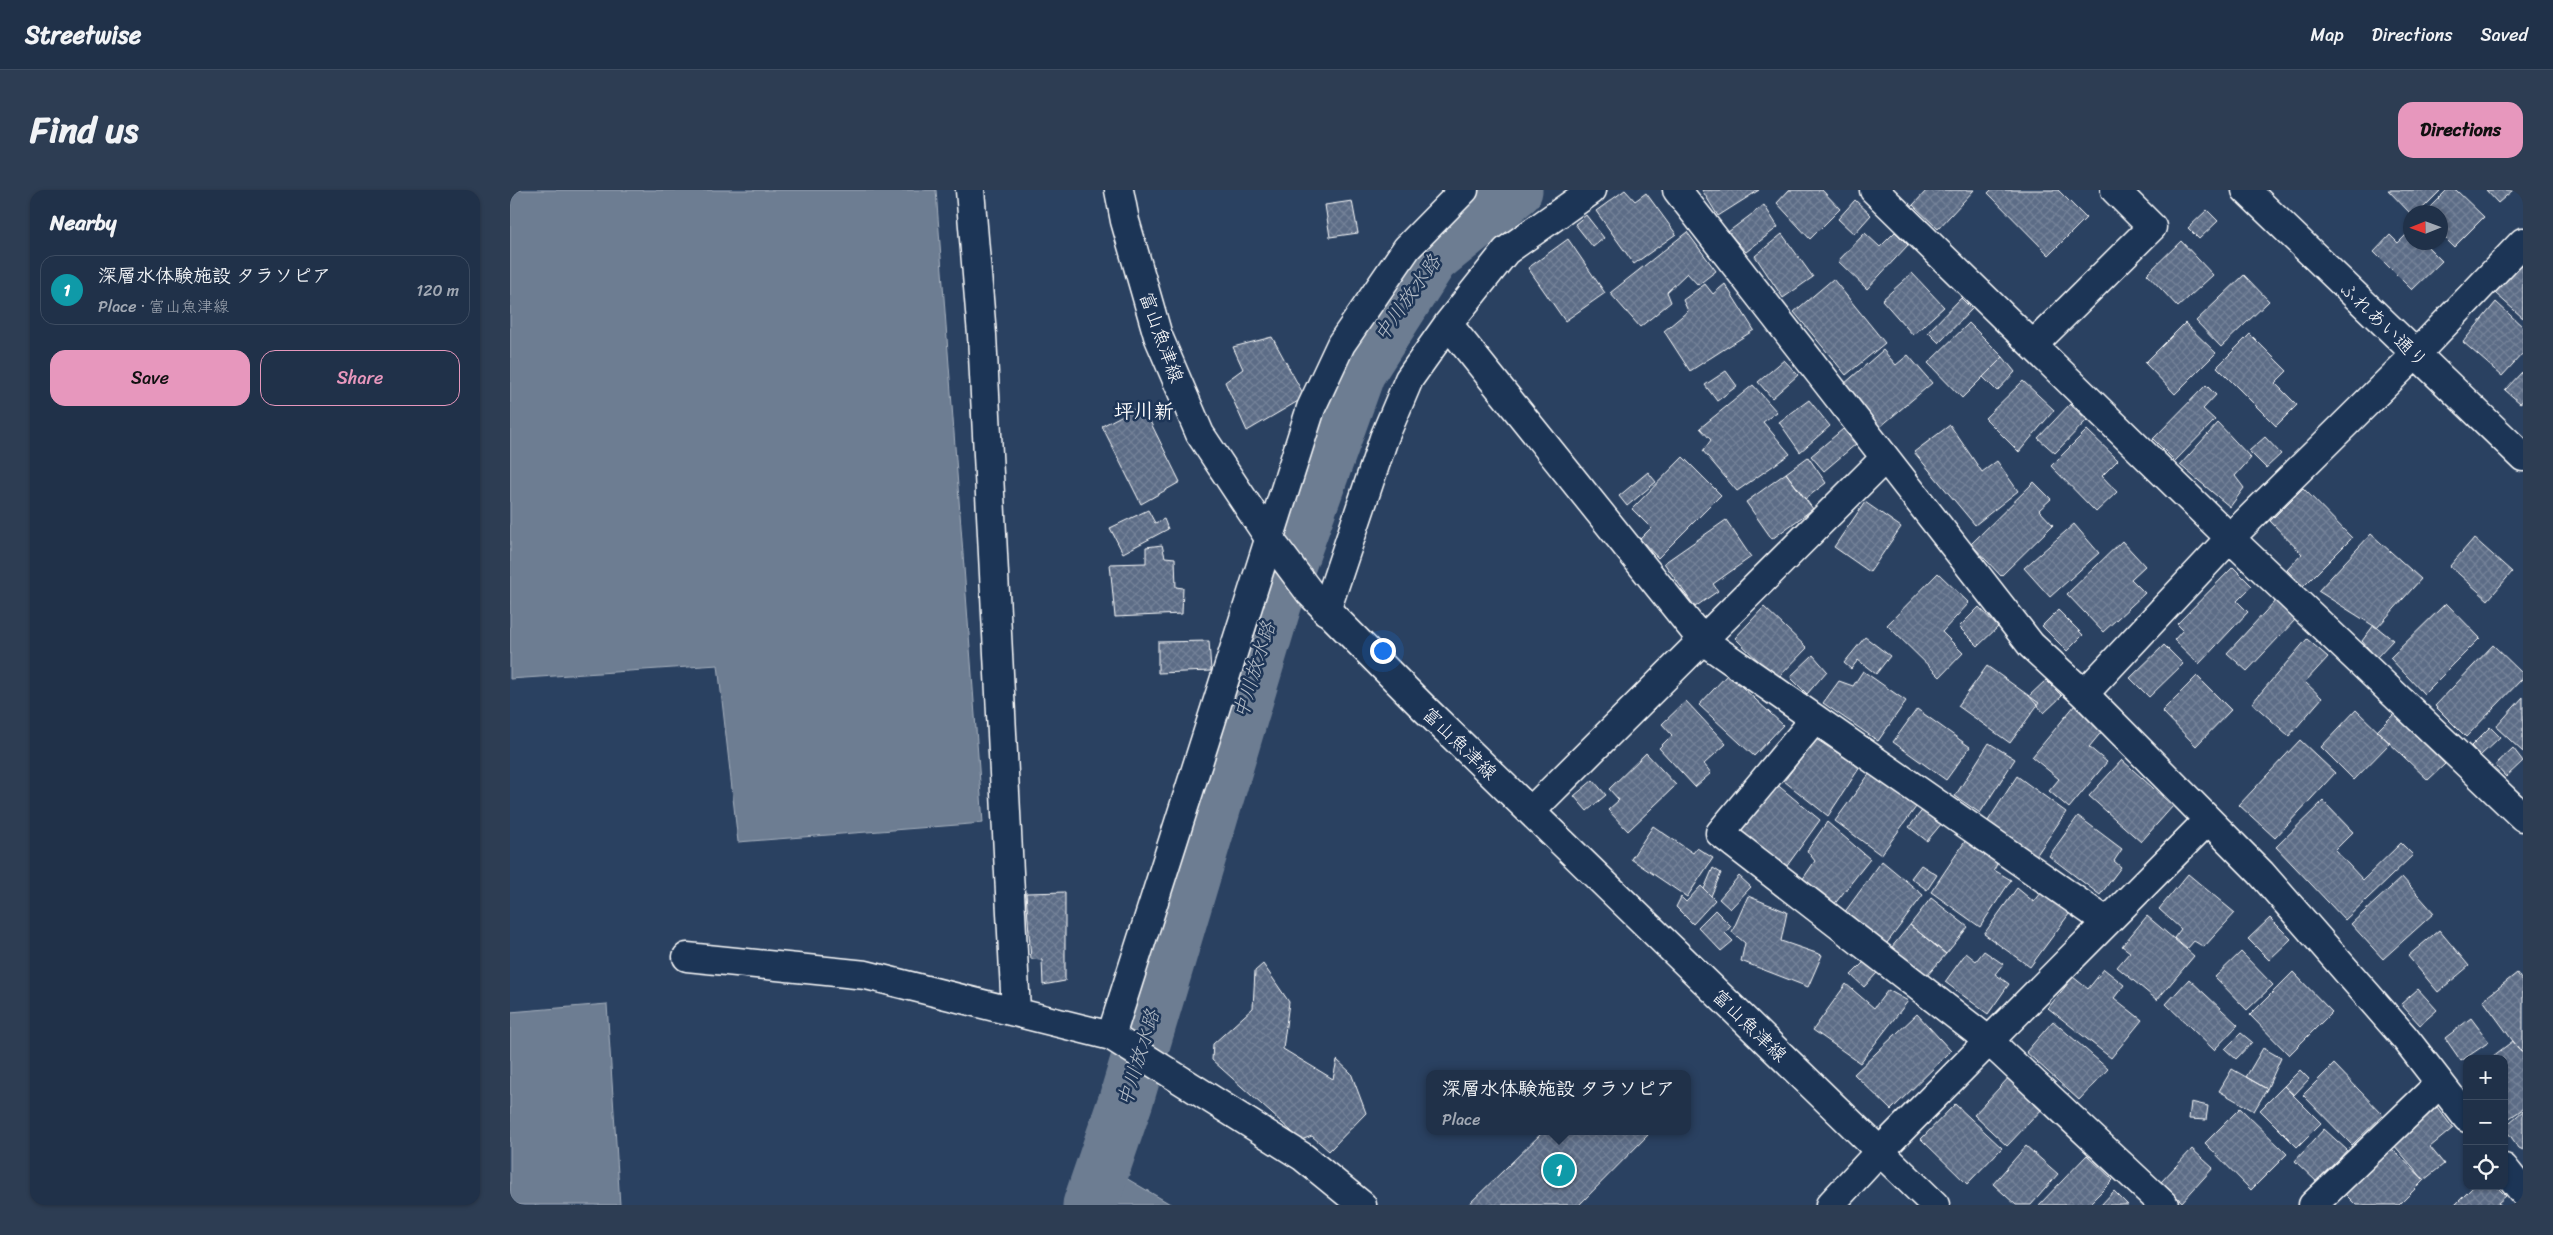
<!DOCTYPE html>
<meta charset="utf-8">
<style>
body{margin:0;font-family:Sriracha,"Klee One",sans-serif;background:#2d3d53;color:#f1f3f6}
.controls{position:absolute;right:15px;bottom:15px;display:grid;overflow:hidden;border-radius:10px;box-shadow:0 1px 4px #0004}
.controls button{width:45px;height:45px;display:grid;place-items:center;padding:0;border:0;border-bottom:1px solid #3d4c61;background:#203149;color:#f1f3f6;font:25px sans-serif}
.compass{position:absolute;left:1893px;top:15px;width:45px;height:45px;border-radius:50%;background:#203149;box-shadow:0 1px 4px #0004;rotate:269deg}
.you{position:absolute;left:872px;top:460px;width:18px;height:18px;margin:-12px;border:4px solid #fff;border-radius:50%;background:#1a73e8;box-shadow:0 0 0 8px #1a73e833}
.badge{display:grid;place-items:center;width:32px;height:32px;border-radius:50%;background:#e797bd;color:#fff;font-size:16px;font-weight:700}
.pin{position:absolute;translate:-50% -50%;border:2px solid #fff;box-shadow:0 1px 5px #0006}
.popup{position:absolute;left:916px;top:880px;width:265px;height:65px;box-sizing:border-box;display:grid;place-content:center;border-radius:10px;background:#203149;filter:drop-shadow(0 1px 4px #0005);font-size:16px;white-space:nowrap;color:#a2a9b4}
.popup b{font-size:19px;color:#f1f3f6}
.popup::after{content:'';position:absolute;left:50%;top:100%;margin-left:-10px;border:10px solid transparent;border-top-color:#203149}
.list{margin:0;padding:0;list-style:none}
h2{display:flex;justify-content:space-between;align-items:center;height:65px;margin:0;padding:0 20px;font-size:21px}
h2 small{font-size:16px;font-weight:400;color:#a2a9b4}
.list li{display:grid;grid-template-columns:32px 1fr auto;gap:15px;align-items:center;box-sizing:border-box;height:70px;margin:0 10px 10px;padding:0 10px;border:1px solid #3d4c61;border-radius:15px}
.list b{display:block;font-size:19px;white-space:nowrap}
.list p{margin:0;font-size:16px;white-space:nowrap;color:#a2a9b4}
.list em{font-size:16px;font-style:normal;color:#a2a9b4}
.actions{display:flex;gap:10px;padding:15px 20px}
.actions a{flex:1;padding:11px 0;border:1px solid #e797bd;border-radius:15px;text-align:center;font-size:18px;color:#e797bd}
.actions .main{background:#e797bd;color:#111}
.icon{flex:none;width:28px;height:28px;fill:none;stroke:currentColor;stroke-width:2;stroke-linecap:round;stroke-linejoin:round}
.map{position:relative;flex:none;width:2013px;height:1015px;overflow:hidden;border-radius:15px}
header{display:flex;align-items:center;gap:30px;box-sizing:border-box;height:70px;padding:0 25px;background:#203149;border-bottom:1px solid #3d4c61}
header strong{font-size:24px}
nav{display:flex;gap:28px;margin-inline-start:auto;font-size:18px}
.intro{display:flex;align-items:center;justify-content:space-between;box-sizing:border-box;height:120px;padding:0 30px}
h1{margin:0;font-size:35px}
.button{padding:12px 22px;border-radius:15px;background:#e797bd;color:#111;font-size:18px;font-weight:700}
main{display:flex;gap:30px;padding:0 30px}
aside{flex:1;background:#203149;border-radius:15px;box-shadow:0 1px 4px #0004}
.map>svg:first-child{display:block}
</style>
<header>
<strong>Streetwise</strong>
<nav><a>Map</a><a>Directions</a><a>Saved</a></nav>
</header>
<div class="intro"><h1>Find us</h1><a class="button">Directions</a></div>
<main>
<aside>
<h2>Nearby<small></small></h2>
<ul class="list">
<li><span class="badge" style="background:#0f9aa8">1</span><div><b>深層水体験施設 タラソピア</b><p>Place · 富山魚津線</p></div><em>120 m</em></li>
</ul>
<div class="actions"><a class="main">Save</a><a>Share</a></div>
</aside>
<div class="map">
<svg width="2013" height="1015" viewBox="0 0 2013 1015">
<defs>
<pattern id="building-cross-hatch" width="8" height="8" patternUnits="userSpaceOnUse" patternTransform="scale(1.25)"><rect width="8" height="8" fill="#5b6c86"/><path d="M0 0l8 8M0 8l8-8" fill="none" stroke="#748298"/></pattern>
</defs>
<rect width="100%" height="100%" fill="#2a4161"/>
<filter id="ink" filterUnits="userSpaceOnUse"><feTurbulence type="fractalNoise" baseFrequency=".02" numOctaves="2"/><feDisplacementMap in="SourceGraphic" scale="10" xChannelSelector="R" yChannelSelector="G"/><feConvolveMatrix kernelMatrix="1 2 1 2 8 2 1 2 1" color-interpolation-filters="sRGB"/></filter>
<g filter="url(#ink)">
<!-- water -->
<path fill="#6d7d92" stroke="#a7b1be" d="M0,0h426l47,633 -245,19 -20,-177 -208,14z
M97,814l13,201h-110v-193z
M597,977l65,38h-79z"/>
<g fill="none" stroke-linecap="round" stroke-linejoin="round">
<!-- river -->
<path stroke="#6d7d92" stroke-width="55" d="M580,1015l36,-105 148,-495 84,-233 73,-114 84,-68"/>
</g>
<!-- building -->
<path fill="url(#building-cross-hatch)" stroke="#fff" d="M1115,0l10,11 11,-8 30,41 -42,30 -38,-53z
M1192,0h57l-41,26z
M1279,0h33l18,19 -30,30 -33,-36z
M1417,0h47l-36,39 -25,-24z
M1481,0h67l28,28 -37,37 -61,-62z
M1878,0h51l1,1 -21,21 -9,1z
M1937,0h9l28,27 -30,30 -14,-14v-21h-15z
M1976,0h27l-15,13z
M1345,10l16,15 -17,19 -16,-15z
M842,11l6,32 -28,4 -5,-32z
M1254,15l14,22 -32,25 -18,-20z
M1697,20l11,11 -19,18 -11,-11z
M1076,25l18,23 -11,9 -18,-23z
M1900,41v11h13l19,19 -30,29 -38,-38 16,-17 8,8z
M1177,42l29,39 -18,14 -11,-12 -20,19 4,10 -31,25 -30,-34z
M1385,42l13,13 -41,44 -29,-28 27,-28 15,14z
M1272,44l31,43 -30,21 -28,-42z
M1058,49l37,54 -40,28 -37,-53z
M1671,51l32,34 -35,32 -31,-33z
M2013,71v57l-28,-25z
M1402,83l32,34 -31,28 -31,-35z
M1734,85l25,26 -48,46 -25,-26z
M1323,89l52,64 -39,32 -52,-63z
M1195,94l8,10 12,-10 29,46 -64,41 -26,-40 24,-20 -5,-11z
M1451,108l11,11 -33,34 -11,-11z
M1986,112l27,25v26l-21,23 -39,-34z
M1459,133l34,34 -41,41 -34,-35z
M1675,133l31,30 -41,41 -30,-31z
M1740,144l37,37 -12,12 22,22 -21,21 -59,-59z
M762,147l33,60 -58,34 -22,-49 18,-13 -10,-22z
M1373,160l13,15 12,-10 24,28 -52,44 -36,-43z
M1493,167l12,15 -18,19 -14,-14z
M1274,170l14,15 -26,23 -14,-16z
M1216,181l11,15 -20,15 -12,-16z
M2013,181v30l-3,2 -15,-13z
M1513,191l31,29 -35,42 -34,-34z
M1243,195l24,27 -14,10 27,32 -53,37 -34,-40 8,-11 -11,-12z
M1696,195l10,10 -13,14 12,11 -40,41 -22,-22z
M1299,210l21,26 -30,26 -21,-30z
M1560,214l17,16 -32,33 -17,-15z
M632,215l38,77 -39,22 -39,-78z
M1708,233l33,35 -16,18 9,12 -14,19 -50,-42z
M1440,235l32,47 15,-11 21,30 -43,34 -61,-73z
M1333,239l13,15 -32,27 -13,-15z
M1577,240l31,30 -16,16 15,16 -21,20 -45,-46z
M1755,247l16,17 -15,14 -17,-17z
M1173,267l38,38 -63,63 -18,-19 11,-11 -19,-19z
M1298,267l18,26 -21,16 -19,-26z
M1138,282l8,10 -29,24 -8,-10z
M1276,283l27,36 -41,30 -26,-37z
M1524,292l17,17 -12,11 14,15 -52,51 -30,-32z
M1793,298l49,50 -49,49 -16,-17 15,-16 -32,-33z
M1355,312l36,25 -31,45 -36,-25z
M638,320l7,13 9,-4 4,10 -45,24 -13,-25z
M1216,330l25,37 -38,27 5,7 -23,16 -31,-44z
M1564,334l25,29 -49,44 -26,-29z
M1861,344l50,45 -44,49 -59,-37z
M1964,348l38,34 -24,28 -38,-34z
M1612,351l23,25 -14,13 14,14 -42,39 -36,-38z
M652,355l3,12 10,1 1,29 7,1 -1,26 -67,3 -5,-53 36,-1v-16z
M1723,377l19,19 -15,15 11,11 -49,52 -25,-24 9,-10 -6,-6z
M1428,383l31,30 -27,29 21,21 -23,24 -53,-52z
M1766,410l20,19 -49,52 -20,-18z
M1936,413l34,35 -56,56 -34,-36z
M1254,417l43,41 -30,31 -42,-41z
M1469,417l19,20 -20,19 -19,-19z
M1548,420l25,25 -16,16 -25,-25z
M1864,435l19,15 -17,18 -14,-17z
M1355,447l25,19 -14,18 -18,-14 -7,9 -7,-6z
M1797,449l21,18 -23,25 17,16 -33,38 -37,-33z
M699,451l2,30 -53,2v-31z
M1654,455l19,19 -34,33 -19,-19z
M1983,455l30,29v4l-57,59 -31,-31z
M1303,465l14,16 -20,23 -17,-17z
M1477,476l52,37 -29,40 -52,-37z
M1353,481l43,30 -28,40 -55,-38 16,-22 14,5z
M1218,484l55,51 -29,31 -55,-51z
M1687,486l34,34 -35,36 -34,-35z
M1536,490l16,16 -18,17 -15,-17z
M2013,507v55l-27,-25z
M1176,511l40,43 -22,20 7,9 -16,14 -36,-39 13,-13 -10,-11z
M1565,515l28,25 -14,17 18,15 -38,46 -20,-17 10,-12 -27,-22z
M1407,519l53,38 -24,33 -53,-38z
M1846,520l34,33 -36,37 -33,-33z
M1885,523l50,51 -17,16 -51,-49z
M1980,537l10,10 -20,19 -9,-10z
M1306,549l44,28 -32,49 -44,-35z
M1790,550l35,33 -60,65 -36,-33z
M1479,553l26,16 -35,54 -25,-17z
M2003,558l10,13 -17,16 -11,-12z
M1136,563l30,32 -48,46 -20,-21 11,-10 -10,-11z
M1612,570l51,46 -32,36 -52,-46z
M1360,583l46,34 -35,48 -46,-34z
M1507,586l49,36 -30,44 -50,-32z
M1083,590l13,15 -19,16 -13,-15z
M1265,593l45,37 -36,50 -51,-35z
M1813,611l30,31 -18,18 28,30 38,-37 12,12 -68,65 -69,-73z
M1414,618l18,15 -15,18 -18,-14z
M1568,626l44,33 -8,12 7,6 -21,28 -51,-39z
M1317,632l43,37 -37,47 -33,-23 15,-22 -8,-10z
M1143,636l40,27 4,-5 16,10 -26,39 -56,-38z
M1458,647l31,23 -5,10 17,10 -31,47 -49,-35z
M1372,671l41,34 -39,52 -40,-34z
M1411,675l16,10 -10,15 -16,-12z
M1203,678l8,5 -10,23 -7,-7z
M1678,684l47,39 -31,34 -10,-6 -7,8 -13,-11 7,-9 -22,-20z
M1229,686l12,11 -21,22 -11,-10z
M1892,687l32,36 -51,46 -32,-35z
M1191,696l14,14 -22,24 -17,-17 5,-10 5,5z
M1507,698l17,14 11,-14 27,22 -42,57 -46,-33z
M555,702v89l-22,4 -1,-25 -11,-1 -5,-66z
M1238,706l39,16 -6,29 41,14 -14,32 -67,-26 4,-18 -13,-11z
M1421,708l37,29 -22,27 -36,-29z
M1205,720l16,16 -6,7 8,8 -12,10 -23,-24z
M1637,726l47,40 -37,44 -40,-33 13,-15 -8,-6z
M1760,728l21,21 -22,21 -21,-21z
M1400,735l36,29 -20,23 -35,-29z
M1929,740l30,36 -31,26 -30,-36z
M1474,761l19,13 -8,10 14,10 -21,30 -43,-32 21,-29 10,8z
M1731,762l32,33 -26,25 -32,-33z
M1355,771l12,12 -13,14 -13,-12z
M753,774l26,38 -6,47 50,30 4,-19 14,13 15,40 -37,38 -17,-15 -11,4 -89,-80 1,-16 40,-36 2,-37z
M1594,779l20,16 -10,13 28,22 -31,38 -63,-50 25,-31 15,12z
M1783,782l39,40 -43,43 -39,-40z
M2007,783l6,9v68l-2,2 -38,-52z
M1679,789l49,46 -24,25 -48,-46z
M1336,794l28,24 14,-18 20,11 -48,62 -47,-33z
M1908,799l19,21 -17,15 -19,-21z
M1407,824l34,37 -60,59 -37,-36z
M1961,828l18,24 -28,19 -16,-23z
M1543,831l55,48 -29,31 -53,-48z
M1731,843l11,9 -16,17 -11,-10z
M2003,851l10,13v55l-15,10 -4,-6v-54h-15z
M1753,858l18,10 -14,31 -21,-12z
M1824,874l49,51 -31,30 -49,-50z
M1722,879l35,20 -13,22 -35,-20z
M1790,880l9,9 -15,16 -10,-9z
M1503,883l33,32 -39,41 -33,-31z
M1774,896l37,37 -24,24 -37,-37z
M1681,912l17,4 -2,14 -17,-1z
M1445,914l47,44 -35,36 -46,-45z
M1927,917l16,21 -23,19 14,17 -20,16 -31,-36z
M1730,918l47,46 -36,36 -46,-47z
M2013,921v39l-4,-2 -15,-21z
M1814,939l23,21 -29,33 -23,-22z
M1034,941h100l4,4 -69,70h-111z
M1516,956l32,28 -27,31h-15l-23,-21z
M1880,957l34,33 -25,25h-43l-12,-12z
M1682,959l21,19 -31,34 -21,-20z
M1577,965l26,25 -25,25h-49z
M1964,996h22l10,10 -8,7 3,2h-46z
M1604,1001l14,14h-27z"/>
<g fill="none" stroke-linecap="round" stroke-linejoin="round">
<!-- minor casing -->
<g stroke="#fff" stroke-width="31">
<path id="minor" d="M460,0l12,145 34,677
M1167,0l354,455 53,49 177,179 144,165 62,80
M1364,0l356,348 293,279
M1736,0l277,267
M938,134l254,316 405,282
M1523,155l119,-118 -37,-37
M816,421l58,-173 25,-59 39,-55 58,-73 86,-61
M1574,504l146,-156 186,-184 107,-112
M1305,529l-95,114 269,208 175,164
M1021,621l353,-352
M177,767l179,18 245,61 192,121 59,48
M601,846l200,-628 30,-64 66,-96 57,-58
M1994,978l19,24
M1320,1015l50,-54 328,-331
M1803,1015l127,-122"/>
</g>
<!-- major casing -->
<g stroke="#fff" stroke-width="31">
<path id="major" d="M609,0l6,31 33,115 42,98 71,107 39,52 114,115 511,497"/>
</g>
<!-- minor -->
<use href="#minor" stroke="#1d3557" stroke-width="28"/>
<!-- major -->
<use href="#major" stroke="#1d3557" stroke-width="28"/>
</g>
</g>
<g text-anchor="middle" stroke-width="5" stroke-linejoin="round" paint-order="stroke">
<!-- street labels -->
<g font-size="19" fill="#fff" stroke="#1d3557">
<text transform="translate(1874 134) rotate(44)" y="7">ふれあい通り</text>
<text transform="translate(652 147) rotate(70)" y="7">富山魚津線</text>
<text transform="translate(950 553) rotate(44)" y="7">富山魚津線</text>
<text transform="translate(1240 835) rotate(44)" y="7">富山魚津線</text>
</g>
<!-- water labels -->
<g font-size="20" font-style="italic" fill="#b6bec8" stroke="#1d3557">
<text transform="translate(897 108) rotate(-55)" y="7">中川放水路</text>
<text transform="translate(744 480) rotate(-73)" y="7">中川放水路</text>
<text transform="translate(628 868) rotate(-73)" y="7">中川放水路</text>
</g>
<!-- neighbourhood labels -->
<g font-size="20" font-weight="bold" fill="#fff" stroke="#1d3557">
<text x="634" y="228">坪川新</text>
</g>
</g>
</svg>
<div class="controls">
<button>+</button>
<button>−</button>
<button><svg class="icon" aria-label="locate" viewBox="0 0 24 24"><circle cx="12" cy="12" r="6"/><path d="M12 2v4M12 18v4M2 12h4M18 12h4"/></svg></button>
</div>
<svg class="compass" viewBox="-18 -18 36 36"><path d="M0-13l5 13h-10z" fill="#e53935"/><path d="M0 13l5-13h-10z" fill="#a2a9b4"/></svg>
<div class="you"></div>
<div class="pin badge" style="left:1049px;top:980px;background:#0f9aa8">1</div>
<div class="popup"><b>深層水体験施設 タラソピア</b>Place</div>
</div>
</main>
